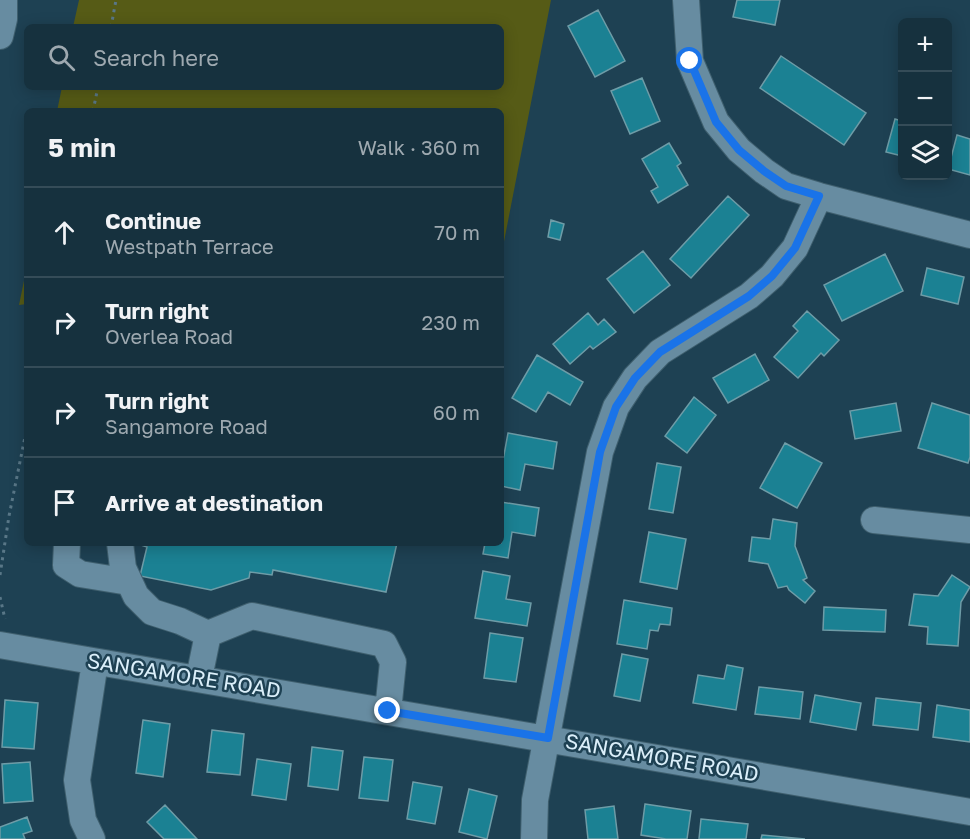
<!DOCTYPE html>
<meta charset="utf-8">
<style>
body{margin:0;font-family:"Golos Text",sans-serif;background:#1f3945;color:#f1f3f6}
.controls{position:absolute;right:18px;top:18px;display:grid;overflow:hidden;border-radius:9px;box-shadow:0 3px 15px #0003}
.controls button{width:54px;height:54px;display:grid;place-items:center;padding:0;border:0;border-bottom:2px solid #354c58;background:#16313e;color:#f1f3f6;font:30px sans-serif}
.stop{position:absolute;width:18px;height:18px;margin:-14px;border:4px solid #1a73e8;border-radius:50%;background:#fff}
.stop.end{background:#1a73e8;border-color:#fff;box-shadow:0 2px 6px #0008}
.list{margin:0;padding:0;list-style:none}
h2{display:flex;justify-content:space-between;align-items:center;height:78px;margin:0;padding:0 24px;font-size:26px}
h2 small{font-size:20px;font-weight:400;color:#9ea9b0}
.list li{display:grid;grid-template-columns:39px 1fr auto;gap:18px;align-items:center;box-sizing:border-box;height:90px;padding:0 24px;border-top:2px solid #354c58}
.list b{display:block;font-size:22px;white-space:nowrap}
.list p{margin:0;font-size:20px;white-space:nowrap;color:#9ea9b0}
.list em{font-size:20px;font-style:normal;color:#9ea9b0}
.icon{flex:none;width:33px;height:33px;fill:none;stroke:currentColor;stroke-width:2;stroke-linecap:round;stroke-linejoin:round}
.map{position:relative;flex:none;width:970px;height:839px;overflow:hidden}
.search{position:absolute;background:#16313e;box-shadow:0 3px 15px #0003;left:24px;top:24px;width:480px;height:66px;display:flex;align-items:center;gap:15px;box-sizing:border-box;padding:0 21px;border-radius:9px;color:#9ea9b0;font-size:22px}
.panel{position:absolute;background:#16313e;box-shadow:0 3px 15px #0003;left:24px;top:108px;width:480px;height:438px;border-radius:9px}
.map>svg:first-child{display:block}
</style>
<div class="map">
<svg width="970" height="839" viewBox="0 0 970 839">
<rect width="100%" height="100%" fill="#1e4153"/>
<!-- green -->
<path fill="#565b16" d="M79,0h472l-50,257v-146h-444l5,-24h439v-60h-428z
M27,266v38l-8,1z"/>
<!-- building -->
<path fill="#1b8193" stroke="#6e9ca7" stroke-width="1.5" d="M737,0h43l-5,25 -42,-8z
M598,10l27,51 -30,16 -27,-51z
M781,56l85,57 -22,32 -84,-57z
M642,78l18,43 -30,13 -19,-43z
M895,119l7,2v35l-16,-4z
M957,135l13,4v36l-22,-6z
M669,143l12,20 -4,3 11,19 -30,18 -7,-12 7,-4 -16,-28z
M728,196l21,19 -58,63 -21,-19z
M551,220l13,4 -4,16 -12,-3z
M643,251l27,34 -36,28 -27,-34z
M885,254l18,37 -61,30 -18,-36z
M927,268l37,9 -6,27 -37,-9z
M807,311l32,29 -15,16 -3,-3 -23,25 -24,-21 24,-26 -5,-5z
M588,313l10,12 6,-6 12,13 -23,17 -3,-3 -20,18 -17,-20z
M755,354l14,26 -41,23 -15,-25z
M537,355l46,27 -13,23 -22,-13 -12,20 -24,-14z
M694,397l22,18 -29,38 -22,-17z
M896,403l5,28 -46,8 -5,-28z
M932,403l38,12v42l-2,6 -50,-15z
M508,433l49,9 -4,27 -28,-5 -5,26 -19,-4v-15z
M785,443l37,20 -25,45 -37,-20z
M657,463l24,4 -8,46 -24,-4z
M501,502l38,6 -4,28 -23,-4 -4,26 -25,-4 2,-11h16z
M773,519l24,4 -2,23 12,32 -4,2 12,11 -10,12 -16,-13 -2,-4 -9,2 -10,-24 -19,-3 3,-24 18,2z
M649,532l37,7 -9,50 -37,-7z
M135,543h262l-11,49 -113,-22 -1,5 -22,-3 -1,6 -38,12 -71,-14 7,-29z
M483,571l27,5 -4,23 25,4 -4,23 -52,-8z
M952,575l18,12 -9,15 -3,44 -31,-2 1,-17 -19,-2 5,-31 24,2z
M624,600l48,8 -2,17 -10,-1 -2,7 -8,-1 -3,19 -30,-5z
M824,607l62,3 -1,22 -62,-2z
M490,633l33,5 -7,44 -32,-4z
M622,654l26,5 -8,42 -26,-5z
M727,665l16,3 -7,42 -43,-7 5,-28 26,4z
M759,687l44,5 -3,27 -45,-5z
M815,695l46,8 -5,27 -46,-8z
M876,698l45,5 -3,27 -45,-5z
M5,700l33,3 -4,46 -32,-2z
M937,705l33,5v32l-37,-5z
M143,720l27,4 -7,53 -27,-4z
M212,730l32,4 -4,41 -33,-3z
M312,747l31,4 -5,39 -30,-4z
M364,757l29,3 -5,41 -29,-3z
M257,759l34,5 -5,36 -34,-5z
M30,762l3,39 -29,2 -2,-39z
M413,782l29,5 -7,37 -28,-5z
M469,789l28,7 -10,43 -28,-7z
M645,804l46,7 -4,28h-21l-25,-4z
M165,805l32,34h-33l-17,-17z
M614,806l4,33h-30l-3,-29z
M27,817l5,14 -9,3 2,5h-25v-12z
M701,819l47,5 -2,15h-47z
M762,835l43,4h-44z"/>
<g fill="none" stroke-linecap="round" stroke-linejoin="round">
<!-- minor casing -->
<g stroke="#3f5f6e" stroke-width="28">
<path id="minor" d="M686,0l4,61 26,61 23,28 25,21 22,15 33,10 151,39
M0,36l4,-17v-19
M874,520l96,10
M67,543l-1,22 14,9 49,8
M120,543l3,25 13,28 16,16 28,9 28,13
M0,645l970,167
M199,678l9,-44 44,-18 132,28 9,18 -5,49
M92,839l-9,-19 -6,-40 18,-118
M534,839l1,-39 65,-348 16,-45 19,-29 25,-26 89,-56 23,-20 23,-28 24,-52"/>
</g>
<!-- path -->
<path stroke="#597787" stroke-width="3" stroke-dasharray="3 4.5" stroke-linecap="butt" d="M111,27l5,-27
M93,111l5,-24
M0,575l9,-59 18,-89
M0,597l5,22"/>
<!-- minor -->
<use href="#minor" stroke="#678ca1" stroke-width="26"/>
</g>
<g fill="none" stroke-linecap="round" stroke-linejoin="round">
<!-- route -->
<path stroke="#1a73e8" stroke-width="8" d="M388,711l160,27 52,-286 16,-45 19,-29 25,-26 89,-56 23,-20 23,-28 24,-52 -33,-10 -22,-15 -25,-21 -23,-28 -26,-61"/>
</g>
<g text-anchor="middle" stroke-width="5" stroke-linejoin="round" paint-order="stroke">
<!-- street labels -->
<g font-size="21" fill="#dbeffa" stroke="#1e4153">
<text transform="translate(184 676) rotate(9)" y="7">SANGAMORE ROAD</text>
<text transform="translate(662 758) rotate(10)" y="7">SANGAMORE ROAD</text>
</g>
</g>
</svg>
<div class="controls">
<button>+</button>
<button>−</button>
<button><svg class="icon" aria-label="layers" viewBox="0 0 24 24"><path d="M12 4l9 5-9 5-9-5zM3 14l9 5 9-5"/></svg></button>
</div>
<div class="stop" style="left:690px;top:61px"></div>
<div class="stop end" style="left:388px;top:711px"></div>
<div class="search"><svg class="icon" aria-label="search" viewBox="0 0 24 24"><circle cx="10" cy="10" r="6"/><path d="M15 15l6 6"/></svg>Search here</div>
<section class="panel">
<h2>5 min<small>Walk · 360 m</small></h2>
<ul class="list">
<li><svg class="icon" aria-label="ahead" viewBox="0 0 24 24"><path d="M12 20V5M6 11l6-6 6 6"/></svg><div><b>Continue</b><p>Westpath Terrace</p></div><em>70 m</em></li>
<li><svg class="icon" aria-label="right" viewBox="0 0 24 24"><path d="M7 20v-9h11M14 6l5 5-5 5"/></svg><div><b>Turn right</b><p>Overlea Road</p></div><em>230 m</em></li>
<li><svg class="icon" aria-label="right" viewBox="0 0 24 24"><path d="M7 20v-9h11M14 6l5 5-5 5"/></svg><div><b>Turn right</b><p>Sangamore Road</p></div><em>60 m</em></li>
<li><svg class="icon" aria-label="arrive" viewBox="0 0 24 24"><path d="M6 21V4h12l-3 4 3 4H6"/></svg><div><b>Arrive at destination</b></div></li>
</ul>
</section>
</div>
